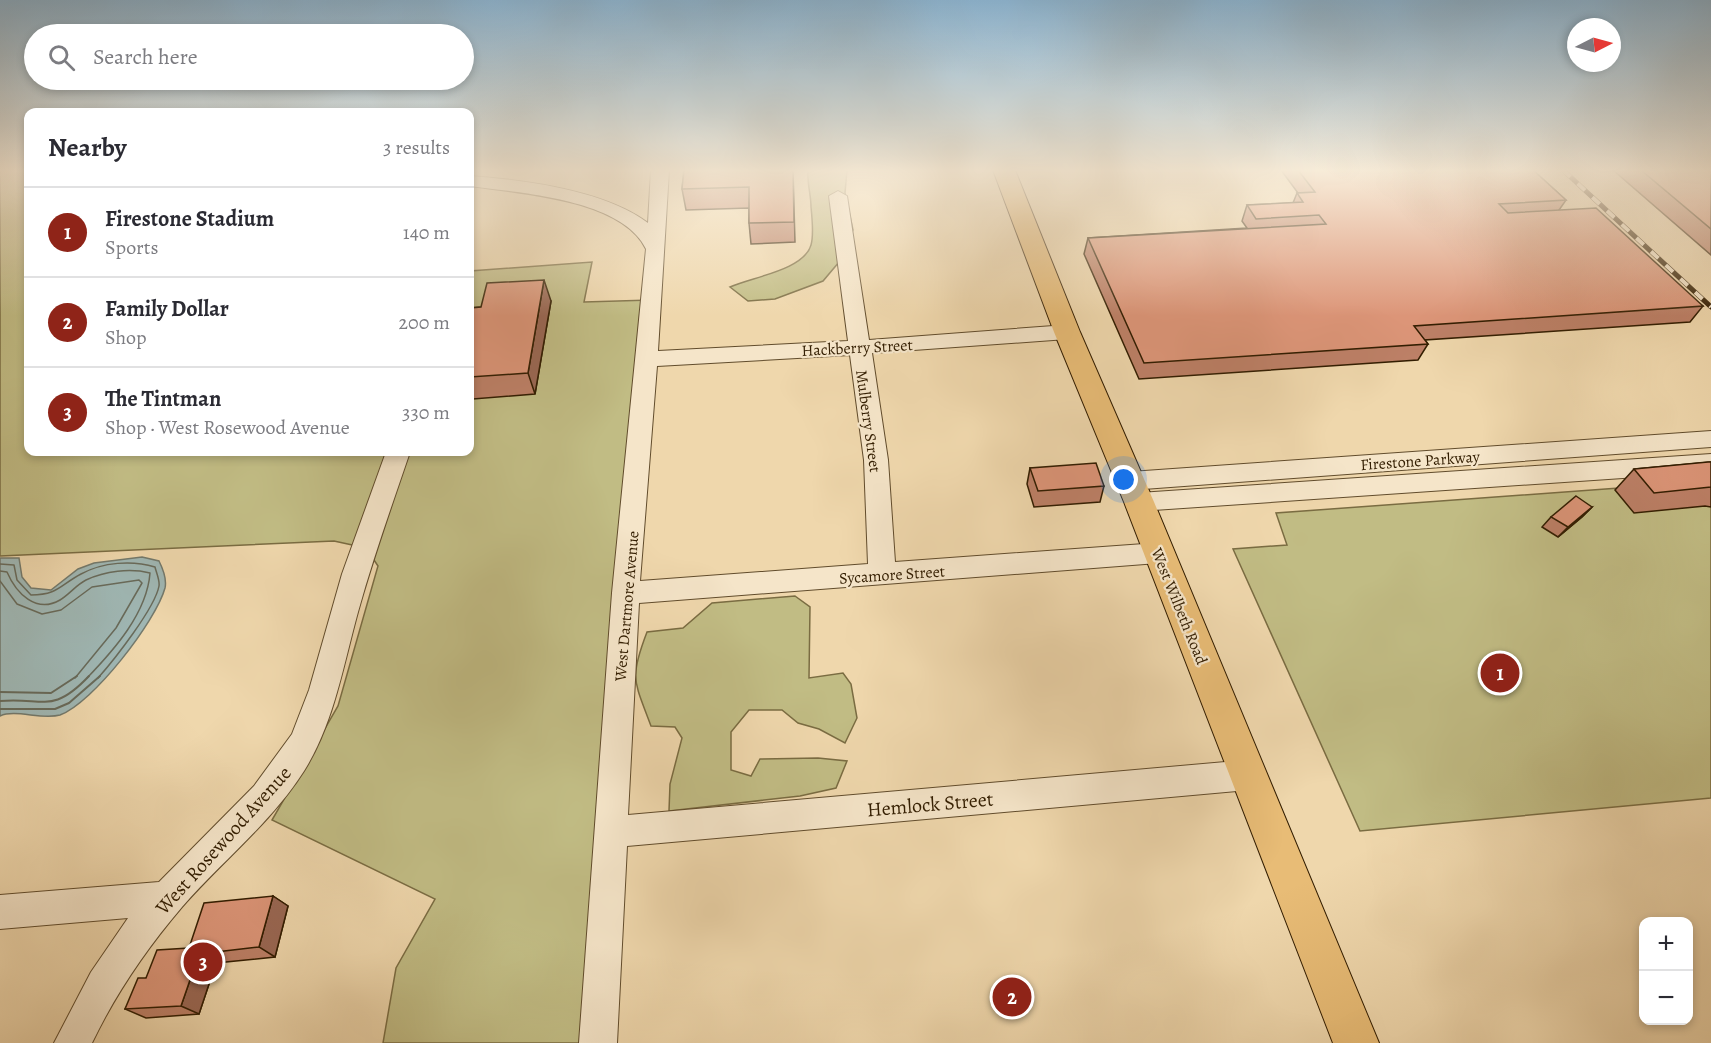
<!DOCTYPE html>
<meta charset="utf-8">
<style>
body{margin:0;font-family:Alegreya,serif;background:#f7f7f7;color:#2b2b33}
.controls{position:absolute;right:18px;bottom:18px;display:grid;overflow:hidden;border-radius:12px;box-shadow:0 3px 9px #0003}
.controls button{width:54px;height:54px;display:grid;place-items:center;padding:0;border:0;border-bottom:2px solid #e1e1e2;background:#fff;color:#2b2b33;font:30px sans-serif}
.compass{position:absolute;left:1567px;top:18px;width:54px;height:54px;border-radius:50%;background:#fff;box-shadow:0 3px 9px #0003;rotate:84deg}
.you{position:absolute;left:1124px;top:480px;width:21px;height:21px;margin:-15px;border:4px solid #fff;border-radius:50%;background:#1a73e8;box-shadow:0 0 0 9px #1a73e833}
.badge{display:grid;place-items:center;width:39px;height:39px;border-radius:50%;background:#8f2418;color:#fff;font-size:20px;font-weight:700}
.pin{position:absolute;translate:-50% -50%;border:3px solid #fff;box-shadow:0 2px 6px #0006}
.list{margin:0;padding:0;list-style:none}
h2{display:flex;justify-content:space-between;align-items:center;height:78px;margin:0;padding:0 24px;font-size:26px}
h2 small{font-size:20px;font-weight:400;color:#7c7c81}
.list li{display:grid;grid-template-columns:39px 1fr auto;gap:18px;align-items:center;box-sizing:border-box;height:90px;padding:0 24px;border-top:2px solid #e1e1e2}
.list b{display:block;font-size:22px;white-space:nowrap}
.list p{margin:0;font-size:20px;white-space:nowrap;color:#7c7c81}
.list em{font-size:20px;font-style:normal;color:#7c7c81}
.icon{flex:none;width:33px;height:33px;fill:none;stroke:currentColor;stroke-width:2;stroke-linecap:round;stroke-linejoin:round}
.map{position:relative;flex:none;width:1711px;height:1043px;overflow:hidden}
.search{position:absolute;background:#fff;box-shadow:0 3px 9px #0003;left:24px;top:24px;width:450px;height:66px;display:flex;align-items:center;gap:15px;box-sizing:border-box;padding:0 21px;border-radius:33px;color:#7c7c81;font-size:22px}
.panel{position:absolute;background:#fff;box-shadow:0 3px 9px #0003;left:24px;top:108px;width:450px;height:348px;border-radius:12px}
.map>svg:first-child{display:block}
</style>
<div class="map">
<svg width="1711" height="1043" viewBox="0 0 1711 1043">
<rect width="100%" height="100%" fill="#efd7ac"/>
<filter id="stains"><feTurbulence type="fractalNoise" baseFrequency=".00333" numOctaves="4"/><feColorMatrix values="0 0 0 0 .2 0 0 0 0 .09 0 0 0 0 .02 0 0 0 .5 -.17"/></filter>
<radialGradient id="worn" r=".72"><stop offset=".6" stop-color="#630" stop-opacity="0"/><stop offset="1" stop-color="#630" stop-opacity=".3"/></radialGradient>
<!-- green -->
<path fill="#c1bc84" stroke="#7a6c42" stroke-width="1.5" d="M0,170h28v282h442v-181l122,-9 -8,40 67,-2 -62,743h-206l13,-75 39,-69 -163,-79 66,-114 40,-140 -12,-18 -32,-7 -334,15z
M808,170h39l-2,23 8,37 -14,32 -16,19 -48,18 -27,2 -18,-14c22,-10 74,-17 81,-42 3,-10 1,-28 0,-38 0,-13 -4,-23 -3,-37z
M1687,483h24v315l-351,33 -127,-282 54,-4 -11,-32z
M795,596l15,11 -1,71 34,-5 8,11 6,34 -12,25 -26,-14 -21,-6 -16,-13h-33l-18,22v38l20,6 9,-17 58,-1 29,3 -11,27 -36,8 -131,15 1,-27 12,-46 -7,-11 -24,-1c-17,-46 -22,-47 -4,-94l36,-4 29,-25z"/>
<!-- water -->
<path fill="#9fb7b4" stroke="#73796c" stroke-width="1.5" d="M142,557l17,4c4,8 8,18 6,27 -9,33 -72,115 -105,127 -18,5 -45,-6 -60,1v-158h19l3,19 9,11 20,2 27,-21 16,-6z"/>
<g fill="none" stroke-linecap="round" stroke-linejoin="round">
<!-- shore-far1 -->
<path stroke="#686a5a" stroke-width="1.5" d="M0,564l14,1 3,15 14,15c27,0 29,-10 50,-21 22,-12 51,-14 74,-7 1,5 5,13 4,19 -4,22 -45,74 -61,92
M0,571l7,1c9,21 29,42 53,28 10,-6 16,-15 26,-20 19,-9 44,-12 64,-7 -3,40 -36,77 -63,105
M0,581l17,23 25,10 19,-4 31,-23 47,-7 3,3 -26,45 -41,50"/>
<!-- shore -->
<path stroke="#686a5a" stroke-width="2" d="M0,692l51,1 26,-17
M0,701c44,-4 52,14 89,-25
M0,709h55l14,-6 31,-27"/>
<!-- minor casing -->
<g stroke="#614c2c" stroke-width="2">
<path id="minor" d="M651,170h18l-11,181 190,-10 -19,-145 9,-5 9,5 22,144 198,-15 8,2 3,5 -3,5 -8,2 -195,14 16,107 7,102 263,-19 9,3 4,7 -4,7 -9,3 -519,40 -11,212 620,-55 11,5 5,10 -5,10 -11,5 -621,56 -10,197h-38l33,-450 34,-344c-24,-50 -127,-56 -176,-63v-10c54,4 134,14 178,47zM850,355l14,105 4,104 -228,17 17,-215z
M1711,431v16l-581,43 -9,-3 -3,-6 3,-6 9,-3z
M386,452h24c-18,53 -37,106 -52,160 -15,54 -24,111 -54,159 -33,52 -82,90 -122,136 -35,41 -66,86 -90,136h-38l37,-71 37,-54 -128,11v-34l159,-13 95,-96 38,-52 17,-44 33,-116z
M1711,454v18l-572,39 -9,-2 -4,-7 4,-7 9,-2z"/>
</g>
<!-- major casing -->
<g stroke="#321d01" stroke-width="2">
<path id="major" d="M993,170h22l65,162 74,170 225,541h-46l-209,-541 -70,-170z"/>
</g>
<!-- minor -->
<use href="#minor" fill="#f5e5c9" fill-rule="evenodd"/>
<!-- major -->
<use href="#major" fill="#e8bc76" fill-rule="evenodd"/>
<!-- rail casing -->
<g stroke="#321d01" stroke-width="5">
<path id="rail" d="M1563,170l148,137"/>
</g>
<!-- rail -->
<use href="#rail" stroke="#f5e5c9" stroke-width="4" stroke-dasharray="10" stroke-linecap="butt"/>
</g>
<!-- wall -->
<path fill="#bd8067" stroke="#321d01" stroke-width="1.5" d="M684,170h109l2,72 -44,2 -2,-21v-15l-63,2 -4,-21z
M1281,170h252l33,30 -7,10 144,96 -13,16 -265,18 3,4 -10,16 -279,19 -55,-125 4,-16 159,-10 -5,-7 5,-16 46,-2 4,-10h1z
M1613,170h98v85z
M551,301l-16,93 -62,5 -3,-8v-83z
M1711,462v45l-6,-1 -71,7 -19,-23 19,-21z
M1030,468l74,18 -4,16 -66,5 -7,-23z
M1592,507l-10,10 -24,20 -16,-10 9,-10z
M273,896l15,10 -13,51 -59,6 -17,51 -53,4 -21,-9 21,-31 43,-30z"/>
<!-- shaded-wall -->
<path fill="#9a6854" stroke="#321d01" stroke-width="1.5" d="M544,280l7,21 -16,93 -7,-21z
M1592,507l-10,10 -24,20 10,-10z
M273,896l15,10 -13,51 -16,-10z
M199,954l17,9 -17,51 -18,-8z"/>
<!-- building -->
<path fill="#dc9578" stroke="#321d01" stroke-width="1.5" d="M684,170h109l1,52 -45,1v-36l-67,2z
M1298,170h235l33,30 -67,4 9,9 88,-5 107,98 -289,20 14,18 -284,19 -56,-125 238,-14 -7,-9 -63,4 -9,-14 56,-3 -6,-9 18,-1z
M1641,170h70v59z
M544,280l-16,93 -58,4v-69l11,-1 6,-24z
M1708,462h3v25l-57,6 -20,-24z
M1096,463l8,23 -66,5 -8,-23z
M1576,496l16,11 -24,20 -17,-10z
M273,896l-14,51 -60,7 -18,52 -56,3 13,-31h8l11,-28 32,-2 15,-45z"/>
<!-- sky -->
<linearGradient id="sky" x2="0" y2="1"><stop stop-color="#8bb5d3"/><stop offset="0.54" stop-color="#f8edda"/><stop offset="1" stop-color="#f8edda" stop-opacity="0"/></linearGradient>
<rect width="1711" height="316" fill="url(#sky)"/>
<g text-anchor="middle" stroke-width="4.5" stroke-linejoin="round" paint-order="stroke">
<!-- street labels -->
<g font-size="16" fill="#321d01" stroke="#f5e5c9">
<text transform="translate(857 347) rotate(-3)" y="6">Hackberry Street</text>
<text transform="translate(869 421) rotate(82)" y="6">Mulberry Street</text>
<text transform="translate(1420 460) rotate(-4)" y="6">Firestone Parkway</text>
<text transform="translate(892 574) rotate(-4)" y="6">Sycamore Street</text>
<text transform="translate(626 606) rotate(-85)" y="6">West Dartmore Avenue</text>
<text transform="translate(1180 606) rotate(68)" y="6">West Wilbeth Road</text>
</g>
<!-- near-street labels -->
<g font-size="20" fill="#321d01" stroke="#f5e5c9">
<text transform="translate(930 804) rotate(-5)" y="7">Hemlock Street</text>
<text transform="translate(223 840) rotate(-48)" y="7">West Rosewood Avenue</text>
</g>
</g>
<rect width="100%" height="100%" filter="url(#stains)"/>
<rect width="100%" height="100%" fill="url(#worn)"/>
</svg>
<div class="controls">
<button>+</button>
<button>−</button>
</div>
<svg class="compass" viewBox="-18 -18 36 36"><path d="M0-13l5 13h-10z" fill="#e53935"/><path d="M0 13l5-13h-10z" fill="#7c7c81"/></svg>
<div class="you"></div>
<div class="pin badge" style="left:1500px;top:673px">1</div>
<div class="pin badge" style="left:1012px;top:997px">2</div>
<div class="pin badge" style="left:203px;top:962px">3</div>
<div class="search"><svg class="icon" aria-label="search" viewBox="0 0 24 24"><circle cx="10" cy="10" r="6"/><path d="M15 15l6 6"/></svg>Search here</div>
<section class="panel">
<h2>Nearby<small>3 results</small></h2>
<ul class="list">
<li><span class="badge">1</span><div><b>Firestone Stadium</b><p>Sports</p></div><em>140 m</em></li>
<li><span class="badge">2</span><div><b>Family Dollar</b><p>Shop</p></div><em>200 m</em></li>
<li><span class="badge">3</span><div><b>The Tintman</b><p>Shop · West Rosewood Avenue</p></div><em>330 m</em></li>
</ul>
</section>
</div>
